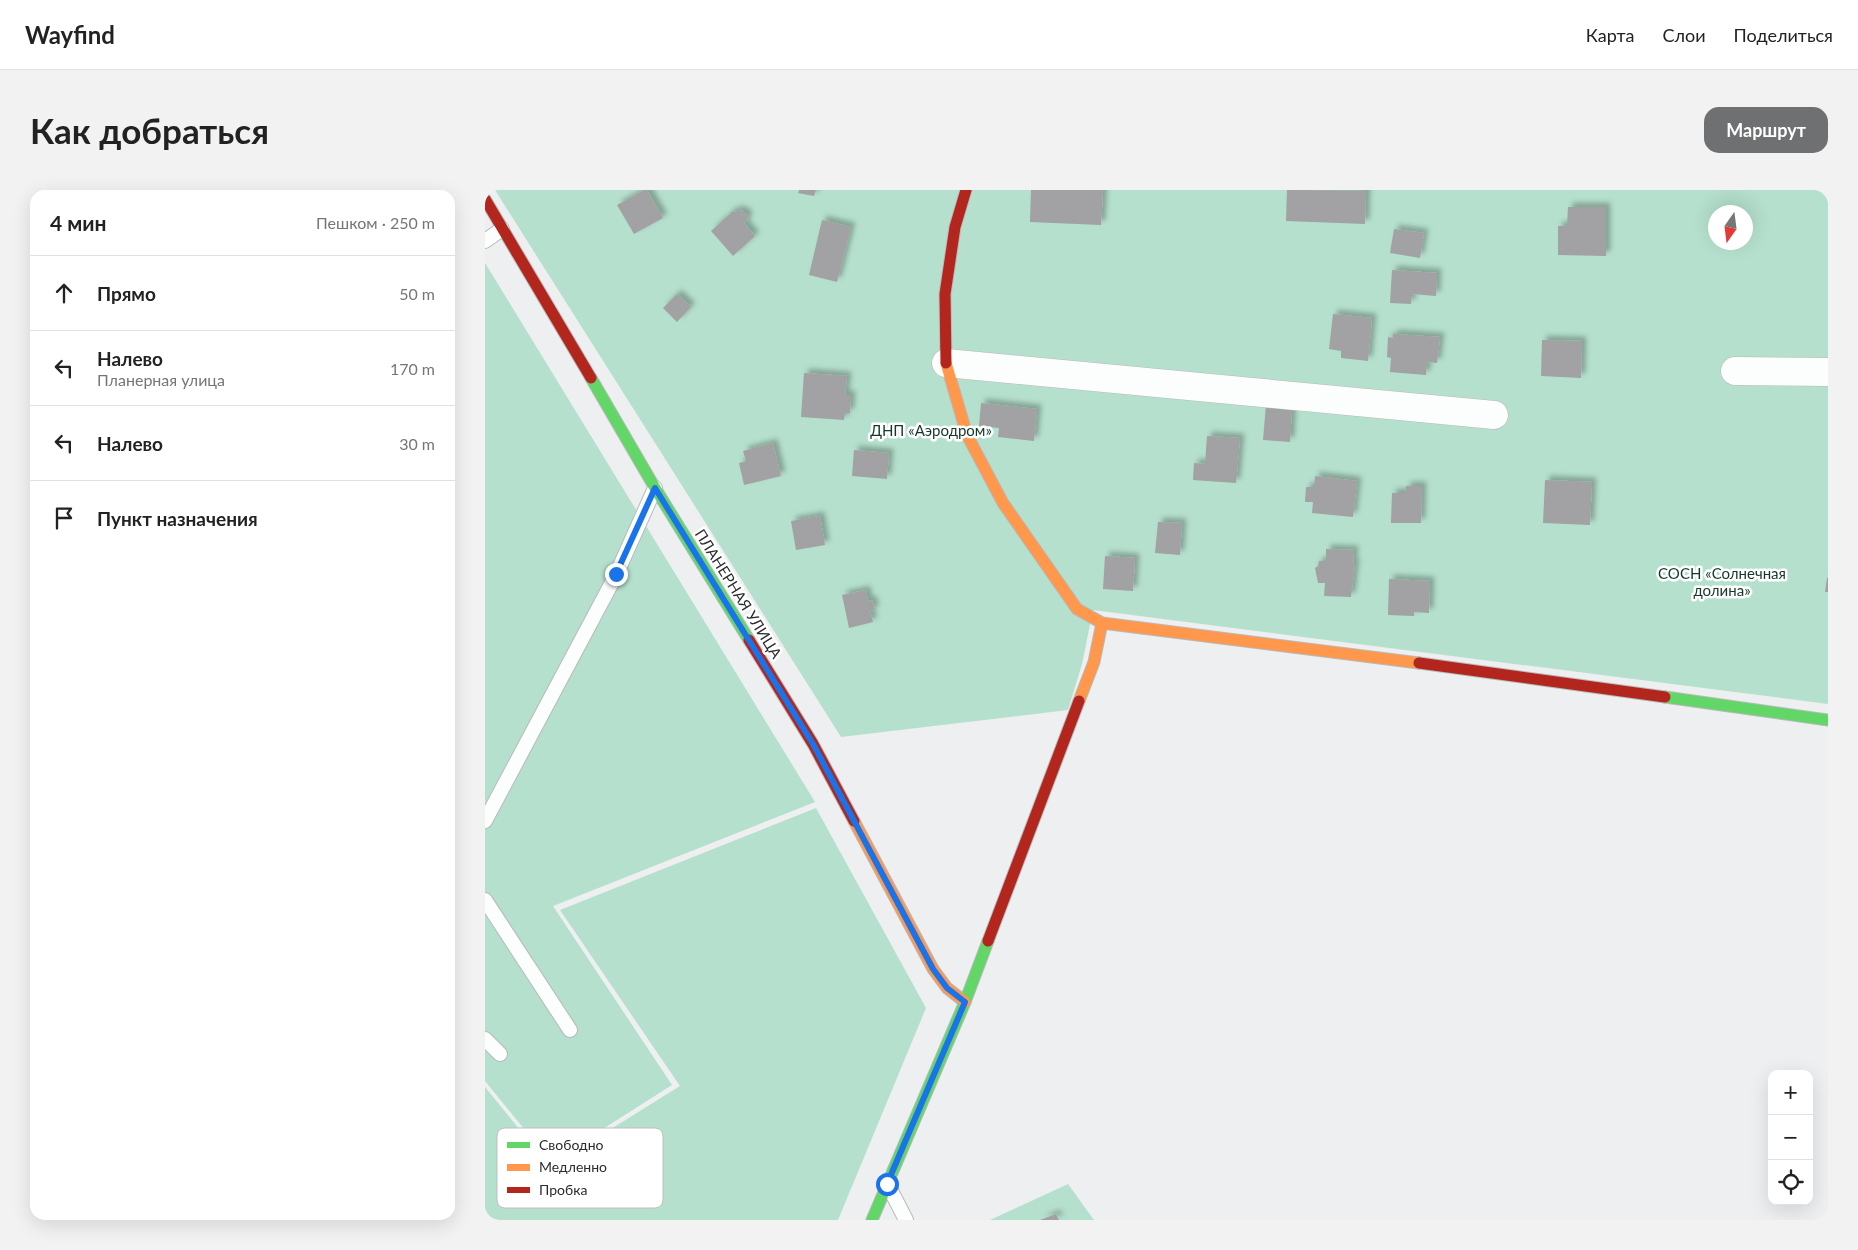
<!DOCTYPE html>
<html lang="ru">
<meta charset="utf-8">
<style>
body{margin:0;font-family:Lato,sans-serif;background:#f2f2f2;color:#222}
.controls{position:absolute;right:15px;bottom:15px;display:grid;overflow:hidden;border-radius:10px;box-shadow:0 5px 20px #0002}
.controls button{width:45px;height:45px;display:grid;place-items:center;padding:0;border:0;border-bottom:1px solid #e0e0e0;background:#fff;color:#222;font:25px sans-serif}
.compass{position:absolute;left:1223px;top:15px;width:45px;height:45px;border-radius:50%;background:#fff;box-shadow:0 5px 20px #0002;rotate:194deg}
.stop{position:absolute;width:15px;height:15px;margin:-11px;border:4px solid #1a73e8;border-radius:50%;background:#fff}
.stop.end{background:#1a73e8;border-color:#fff;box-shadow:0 1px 5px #0008}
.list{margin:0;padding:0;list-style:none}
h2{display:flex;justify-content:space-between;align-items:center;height:65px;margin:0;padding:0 20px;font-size:21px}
h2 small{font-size:16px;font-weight:400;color:#767676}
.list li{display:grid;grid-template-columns:32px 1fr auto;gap:15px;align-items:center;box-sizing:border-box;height:75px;padding:0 20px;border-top:1px solid #e0e0e0}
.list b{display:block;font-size:19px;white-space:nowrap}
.list p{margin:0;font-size:16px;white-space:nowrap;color:#767676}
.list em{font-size:16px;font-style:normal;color:#767676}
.icon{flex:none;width:28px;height:28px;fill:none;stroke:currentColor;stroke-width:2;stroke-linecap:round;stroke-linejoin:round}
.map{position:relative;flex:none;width:1343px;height:1030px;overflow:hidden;border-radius:15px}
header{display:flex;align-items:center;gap:30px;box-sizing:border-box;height:70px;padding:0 25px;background:#fff;border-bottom:1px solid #e0e0e0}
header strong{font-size:24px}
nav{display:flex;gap:28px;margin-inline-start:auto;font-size:18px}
.intro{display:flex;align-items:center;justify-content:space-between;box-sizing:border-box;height:120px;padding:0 30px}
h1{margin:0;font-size:35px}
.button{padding:12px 22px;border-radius:15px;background:#6f7072;color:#fff;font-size:18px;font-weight:700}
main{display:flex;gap:30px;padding:0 30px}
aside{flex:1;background:#fff;border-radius:15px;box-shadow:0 5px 20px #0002}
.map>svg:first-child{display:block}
</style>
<header>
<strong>Wayfind</strong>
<nav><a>Карта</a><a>Слои</a><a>Поделиться</a></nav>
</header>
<div class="intro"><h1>Как добраться</h1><a class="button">Маршрут</a></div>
<main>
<aside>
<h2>4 мин<small>Пешком · 250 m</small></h2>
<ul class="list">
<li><svg class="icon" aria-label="ahead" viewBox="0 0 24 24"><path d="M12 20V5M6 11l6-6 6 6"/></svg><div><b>Прямо</b></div><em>50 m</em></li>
<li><svg class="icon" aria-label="left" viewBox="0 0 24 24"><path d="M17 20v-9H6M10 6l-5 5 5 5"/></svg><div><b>Налево</b><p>Планерная улица</p></div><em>170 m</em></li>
<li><svg class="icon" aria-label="left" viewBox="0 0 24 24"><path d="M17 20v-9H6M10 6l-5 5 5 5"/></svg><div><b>Налево</b></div><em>30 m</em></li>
<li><svg class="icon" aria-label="arrive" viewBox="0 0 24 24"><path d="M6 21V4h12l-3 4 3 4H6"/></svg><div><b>Пункт назначения</b></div></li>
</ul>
</aside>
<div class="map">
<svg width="1343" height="1030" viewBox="0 0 1343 1030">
<defs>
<filter id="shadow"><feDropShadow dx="4.5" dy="-4.5" stdDeviation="2.5" flood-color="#0004"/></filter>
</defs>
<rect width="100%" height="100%" fill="#edeff1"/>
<!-- green -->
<path fill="#b5e0cd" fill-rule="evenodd" d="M10,0h1333v514l-735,-94 -11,54 -14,46 -227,27zM1230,22h30v30h-30z
M0,73l330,539 -262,104 119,179 -121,77 -66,-81z
M331,618l110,200 -88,212h-353v-133l65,80 130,-81 -120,-176z
M583,994l26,36h-104z"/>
<!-- building -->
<path fill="#a2a1a3" filter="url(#shadow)" d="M159,0h3l16,28 -29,16 -17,-29z
M314,0h17l-2,6 -16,-3z
M546,0h72l-2,35 -71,-3z
M802,0l79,1 -1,33 -79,-3z
M1083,17h38v49l-48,-1v-29h9z
M252,20l6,1 5,5 -1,5 -3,2 11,13 -22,20 -22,-25 22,-20 2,1z
M337,30l29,7 -14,55 -28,-7z
M909,39l30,4 -4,25 -30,-5z
M907,80l45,3 -1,23 -24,-2 -1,10 -21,-1z
M192,104l14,13 -14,15 -14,-14z
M848,124l39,4 -4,43 -27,-3v-7l-12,-2z
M908,144l47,3 -3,26 -10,-1 -1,13 -36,-3 1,-14 -4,-1 1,-20 5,1z
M1057,150l40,1 -1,37 -40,-2z
M319,183l43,3 -2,19h6l-1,18h-5l-1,7 -43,-3z
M496,213l56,6 -3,32 -36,-4 1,-9 -20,-2z
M781,215l26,2 -2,35 -27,-2z
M722,246l33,2 -4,45 -43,-3 1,-17 11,1z
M288,253l8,33 -37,9 -5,-22 7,-2 -3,-10z
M369,260l35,3 -2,26 -35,-3z
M830,286l42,5 -4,36 -41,-4 1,-11h-8l1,-15h8z
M1060,290l47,2 -2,43 -47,-2z
M921,296h16l-1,37h-30l1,-30h14z
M335,326l5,29 -29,5 -5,-29z
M673,332l24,1 -2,32 -25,-2z
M841,359l28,1 -1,13h2l-4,34 -27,-1 1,-13h-7l-3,-15 3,-2 1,-5h7z
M620,366l30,2 -2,33 -30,-2z
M1342,388h1v14h-3z
M904,389l41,2 -1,32 -15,-1v4l-26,-1z
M381,400l2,11 4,-1 3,10 -5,1 3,11 -24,6 -7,-33z
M571,1024l3,6h-19z"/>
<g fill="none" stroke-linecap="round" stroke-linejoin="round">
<!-- lane casing -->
<g stroke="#b8babb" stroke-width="16">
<path id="lane" d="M0,51l17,-12
M0,631l131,-246 39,-87
M0,710l85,130
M0,849l15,15
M403,995l18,35"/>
</g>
<!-- street casing -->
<g stroke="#b8babb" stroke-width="29">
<path id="street" d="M461,173l548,52
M1250,181l93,1"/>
</g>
<!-- fast casing -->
<g stroke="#b8babb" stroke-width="13">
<path id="fast" d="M106,188l64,110 94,152
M1180,507l163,23
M387,1030l93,-218 23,-61"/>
</g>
<!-- slow casing -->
<g stroke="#b8babb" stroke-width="13">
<path id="slow" d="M461,173l21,72 36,68 74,106 25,14 -8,39 -15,39
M617,433l317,40
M369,631l79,148 14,19 18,14"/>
</g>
<!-- jam casing -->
<g stroke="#b8babb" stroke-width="13">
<path id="jam" d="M0,9l106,179
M461,173l-1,-69 10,-67 11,-37
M264,450l64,104 41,77
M934,473l246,34
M503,751l91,-240"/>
</g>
<!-- lane -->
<use href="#lane" stroke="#fcfdfd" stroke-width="14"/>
<!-- street -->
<use href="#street" stroke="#fcfdfd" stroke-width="28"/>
<!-- fast -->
<use href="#fast" stroke="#63d668" stroke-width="11"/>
<!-- slow -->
<use href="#slow" stroke="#ff974d" stroke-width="11"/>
<!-- jam -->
<use href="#jam" stroke="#b3261e" stroke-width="11"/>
</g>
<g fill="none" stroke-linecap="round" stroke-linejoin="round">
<!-- route -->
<path stroke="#1a73e8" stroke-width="6" d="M131,384l39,-86 158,256 120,225 14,19 18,14 -78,182"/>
</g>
<g text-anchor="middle" stroke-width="5" stroke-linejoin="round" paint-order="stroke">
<!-- park labels -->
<g font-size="15" fill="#153828" stroke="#fff">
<text x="446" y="246">ДНП «Аэродром»</text>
<text x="1237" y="389">СОСН «Солнечная<tspan x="1237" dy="17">долина»</tspan></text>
</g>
<!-- street labels -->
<g font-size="15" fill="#2b2c2e" stroke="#fff">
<text transform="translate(253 404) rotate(58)" y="5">ПЛАНЕРНАЯ УЛИЦА</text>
</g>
</g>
<!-- legend -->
<rect x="12" y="938" width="166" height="80" rx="8" fill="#fff" stroke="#bfc0c0" stroke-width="1"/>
<rect x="22" y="952" width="23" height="6" fill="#63d668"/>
<rect x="22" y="974" width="23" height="7" fill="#ff974d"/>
<rect x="22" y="997" width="23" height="6" fill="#b3261e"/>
<g font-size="14" fill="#2b2c2e">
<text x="54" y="960">Свободно</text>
<text x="54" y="982">Медленно</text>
<text x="54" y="1005">Пробка</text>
</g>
</svg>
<div class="controls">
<button>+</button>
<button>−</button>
<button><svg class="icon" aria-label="locate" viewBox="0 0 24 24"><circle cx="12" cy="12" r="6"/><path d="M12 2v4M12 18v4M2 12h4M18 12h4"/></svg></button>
</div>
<svg class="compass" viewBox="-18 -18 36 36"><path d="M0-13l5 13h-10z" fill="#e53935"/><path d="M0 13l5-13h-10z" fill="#767676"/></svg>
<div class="stop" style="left:402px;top:994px"></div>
<div class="stop end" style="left:131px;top:384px"></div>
</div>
</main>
